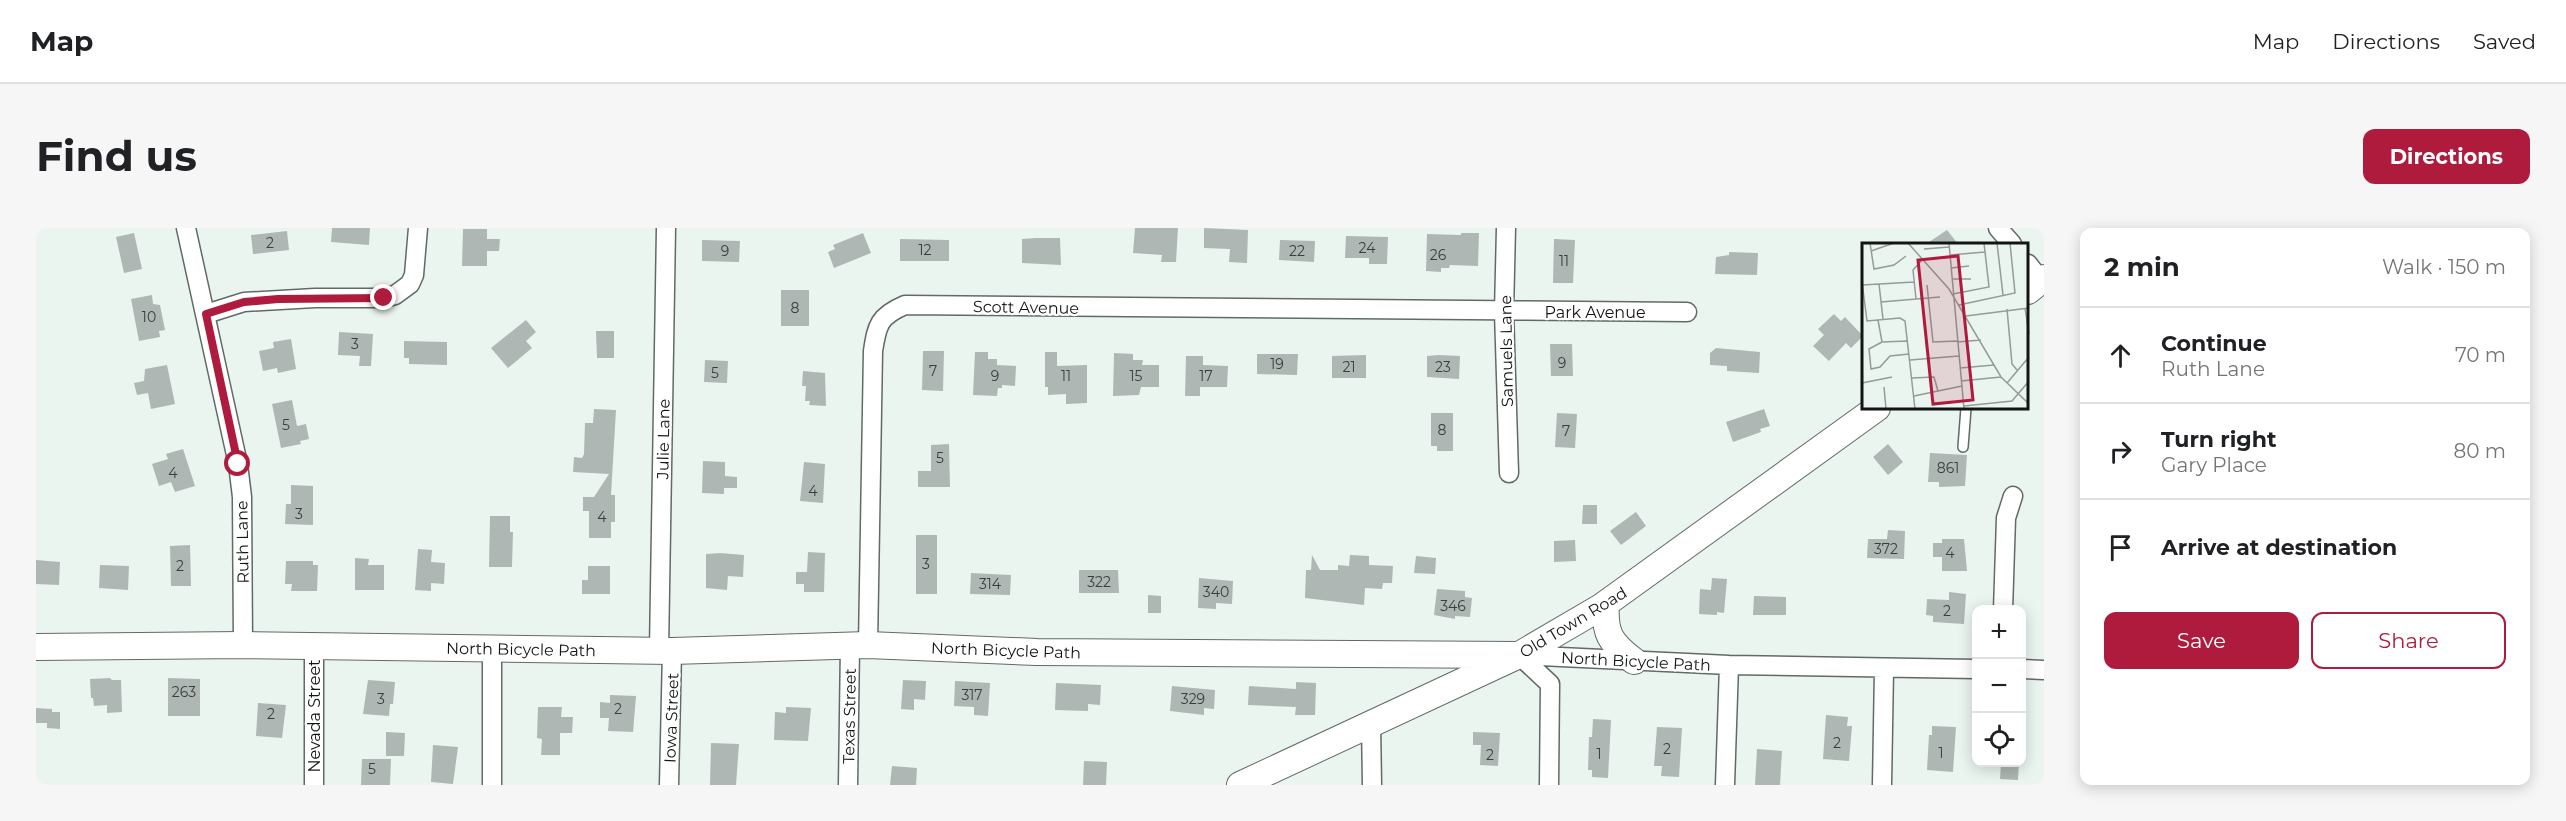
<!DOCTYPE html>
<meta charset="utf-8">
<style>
body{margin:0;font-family:Montserrat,sans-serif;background:#f6f6f6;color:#202124}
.controls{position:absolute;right:18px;bottom:18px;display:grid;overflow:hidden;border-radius:12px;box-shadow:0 3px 15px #0003}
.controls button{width:54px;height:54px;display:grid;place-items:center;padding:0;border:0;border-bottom:2px solid #e0e0e0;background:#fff;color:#202124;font:30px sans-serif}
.stop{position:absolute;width:18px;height:18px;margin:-14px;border:4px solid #af1b3c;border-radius:50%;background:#fff}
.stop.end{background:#af1b3c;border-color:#fff;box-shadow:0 2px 6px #0008}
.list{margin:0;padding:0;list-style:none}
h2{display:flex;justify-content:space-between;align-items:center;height:78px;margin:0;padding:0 24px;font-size:26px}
h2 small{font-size:20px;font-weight:400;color:#757577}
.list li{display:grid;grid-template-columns:39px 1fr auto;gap:18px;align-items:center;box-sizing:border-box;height:96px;padding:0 24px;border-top:2px solid #e0e0e0}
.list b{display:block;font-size:22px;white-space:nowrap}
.list p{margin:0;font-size:20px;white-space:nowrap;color:#757577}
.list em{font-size:20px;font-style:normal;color:#757577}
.actions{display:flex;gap:12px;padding:18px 24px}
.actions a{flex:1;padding:14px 0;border:2px solid #af1b3c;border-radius:12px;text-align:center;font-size:21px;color:#af1b3c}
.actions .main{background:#af1b3c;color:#fff}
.icon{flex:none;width:33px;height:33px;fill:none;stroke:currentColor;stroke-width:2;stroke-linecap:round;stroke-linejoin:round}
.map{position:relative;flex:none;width:2008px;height:557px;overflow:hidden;border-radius:12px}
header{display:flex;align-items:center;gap:36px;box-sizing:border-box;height:84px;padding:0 30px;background:#fff;border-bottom:2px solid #e0e0e0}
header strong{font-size:28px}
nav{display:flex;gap:33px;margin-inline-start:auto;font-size:21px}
.intro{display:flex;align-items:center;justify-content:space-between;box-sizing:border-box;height:144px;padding:0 36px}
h1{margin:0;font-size:42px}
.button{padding:15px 27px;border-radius:12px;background:#af1b3c;color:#fff;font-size:21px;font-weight:700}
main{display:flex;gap:36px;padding:0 36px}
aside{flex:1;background:#fff;border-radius:12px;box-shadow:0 3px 15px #0003}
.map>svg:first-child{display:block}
</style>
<header>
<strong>Map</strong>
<nav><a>Map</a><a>Directions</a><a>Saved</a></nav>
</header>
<div class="intro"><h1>Find us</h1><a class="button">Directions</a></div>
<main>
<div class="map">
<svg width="2008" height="557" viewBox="0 0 2008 557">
<rect width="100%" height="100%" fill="#ebf5f0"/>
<!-- building -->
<path fill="#aeb7b3" d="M296,0h38l-1,17 -38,-3z
M1099,0h43l-2,34h-15l1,-7 -29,-2z
M1168,0l44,2 -1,33 -18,-1 1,-13 -26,-1z
M427,1h24v10h13l-1,12h-12v15h-25z
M1911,2l11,14h-32z
M251,3l2,19 -36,4 -2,-19z
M98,5l8,36 -18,4 -8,-36z
M827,5l8,20 -37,15 -6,-16 7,-3 -2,-4z
M1425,5h18l-1,33 -28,-1 -1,3h-8v4l-15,-1 1,-37 34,1z
M1310,8l42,1 -1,27h-18v-6h-24z
M1000,10h24l1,27 -39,-2v-24z
M864,11l49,1v21h-49z
M1518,11l21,1 -2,43h-20z
M666,12l38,1 -1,21 -37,-1z
M1244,12l35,1 -1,21 -35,-2z
M1693,24l29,1 -1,22 -42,-1 1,-17 13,-2z
M745,62h28v36h-28z
M116,67l1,9 7,1 5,25 -6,1 1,6 -21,4 -8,-42z
M1798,86l7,7 4,-4 18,19 -12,12 -5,-5 -17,18 -16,-15 11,-11 -6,-6z
M490,92l10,12 -10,9 6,7 -24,20 -17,-20z
M560,103h18v27h-17z
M303,104l34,2 -2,32h-12l1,-10 -22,-1z
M255,111l5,30 -18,4 -1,-5 -14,3 -4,-20 15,-3 -1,-6z
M368,113l43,1v23l-38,-1v-6h-5z
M1514,116h22l1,32h-22z
M1680,120l44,4 -1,21 -32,-2v-5l-17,-1v-12z
M887,123h21l-1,40 -21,-1z
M939,124h13v7h9v6l19,1 -1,20 -13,-1v3h-4l-1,8 -24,-1z
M1009,124h12v14l30,-1v38l-21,1v-10l-18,1v-8h-3z
M1078,125l19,1v6h10l-1,5h17v22h-18l-2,8 -26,1z
M1221,126h41l-1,21 -40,-1z
M1330,127v23h-34v-22z
M1403,127l21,1 -1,23 -32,-2v-21z
M1150,128h17v9l25,1 -1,21h-27v9h-15z
M669,132l23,1 -1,22 -23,-1z
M131,137l8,39 -24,5 -3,-16 -11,2 -3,-12 10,-2 1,-12z
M767,143l22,2 1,33 -17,-1 1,-4h-5l1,-15h-4z
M256,172l5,26 9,-2 3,15 -9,2 1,3 -20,4 -9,-44z
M558,181l22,1 -5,85h4v27h-4v16h-22v-27h-6v-14h11l15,-23 -36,-2 1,-15 8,1 2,-4 1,-31h8z
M1728,181l6,17 -10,3 1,3 -28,10 -7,-20z
M1395,185h22v38h-16v-5h-6z
M1521,185l20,1 -2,34 -20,-1z
M913,216l1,43h-32v-16h13v-26z
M1852,216l15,18 -15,13 -15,-18z
M147,221l12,37 -20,6 -4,-10 -12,4 -7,-22 16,-5 -2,-5z
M1894,225l37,2 -2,31 -26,1v-5h-11z
M667,233l22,1v14l12,1v11h-13v6l-22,-1z
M768,234l21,2 -2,39 -23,-2z
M255,257l22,1v39l-28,-1 1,-20h5z
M1547,277h14v19h-15z
M1600,284l10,14 -25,19 -11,-14z
M454,288h20v16h3l-1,35h-23z
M1852,302l17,1 -1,28 -37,-1 1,-19h19z
M880,307h21v59h-21z
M1906,311h22l3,32h-25v-14h-9v-14h9z
M1539,312l1,21 -22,1v-21z
M154,317l1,41h-20l-1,-40z
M382,321l14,1 -1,12 14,1 -1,21 -13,-1v8l-16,-1z
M772,324l17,1 -1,39h-20v-8h-8v-12h11z
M684,325l24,2 -1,22 -15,-1 -1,14 -21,-2v-34z
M1276,327l8,15h18v-5l11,1 1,-11 19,1v9l24,1 -1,17h-9l-1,6 -17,-1 -1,17 -59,-7 1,-28h5z
M1380,328l20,2 -1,16 -21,-1z
M319,330l14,1 -1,6h16v25h-29z
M0,332l24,2 -1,23 -23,-1z
M250,333h27v4h5l-1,26h-26l1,-7h-7z
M64,337l29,1 -1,24 -29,-2z
M552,338h22v28h-28v-14h6z
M1043,342h39l1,23h-40z
M935,345l40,2 -1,20 -40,-1z
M1163,350l34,3 -1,23 -16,-1v6l-18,-1z
M1676,350l15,1 -3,34 -7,-1v3l-18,-1 1,-25 11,1z
M1401,361l28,2v6l7,1 -2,19 -15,-1v3l-21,-4z
M1913,364l17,2 -2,30 -31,-2v-6l-7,-1 1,-16 22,1z
M1112,367l13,1v17h-13z
M1718,368l32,1v18h-33z
M74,450l2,2h9l1,32 -15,1v-8l-13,1 -1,-8h-2l-1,-19z
M132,450l32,1v37h-32z
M332,452l27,2 -2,22h-3l-1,12 -26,-2z
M867,452l23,1 -1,19 -11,-1v11l-13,-1z
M919,453l35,2 -2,33 -14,-1v-8l-20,-1z
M1260,454l20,1 -1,32h-20l1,-8 -48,-2 1,-19 47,3z
M1020,455l45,2 -1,20 -12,-1v7l-33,-1z
M1136,458l43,4 -1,19 -10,-1v7l-34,-4z
M574,467l26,1 -3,36 -25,-1 1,-13h-9v-16l10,1z
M222,475l28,2 -4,33 -26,-2z
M502,479h24l-1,10h12l-1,16h-12v22h-19l1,-16 -5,-1z
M750,479l25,1 -3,33 -34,-1 1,-28 11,1z
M0,480l16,1v3h8v17l-13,-1v-5h-11z
M1790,487l22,2 -1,9h5l-3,35 -26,-2z
M1557,491l18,1 -3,58 -16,-1v-7h-4l1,-33h3z
M1896,498l24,1 -3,45 -26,-2 2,-35h3z
M1621,499l25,1 -3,49 -18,-1 1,-10h-8z
M350,504l19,1 -1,23h-18z
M1437,504l27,1 -2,33 -18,-1 1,-20h-8z
M675,515l28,1 -3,41h-26z
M397,517l25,2 -5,37 -22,-2z
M1721,521l25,2 -2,34h-25z
M326,531h29l-1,26h-29z
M1048,533l23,1 -1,23h-23z
M1965,534h18l-1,18 -18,-1z
M856,538l25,2 -1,17h-26z"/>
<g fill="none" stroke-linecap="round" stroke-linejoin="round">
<!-- lane casing -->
<g stroke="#616a66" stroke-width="12">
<path id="lane" d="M1927,219l3,-39"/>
</g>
<!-- street casing -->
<g stroke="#616a66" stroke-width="21">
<path id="street" d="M150,0l52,236 4,33 1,148
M1470,0l-2,84 5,161
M1962,0l14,16
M1992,36l13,17
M170,86l38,-12 71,-4h69l11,-3 15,-11 4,-9 4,-47
M1967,382l3,-92 7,-22
M832,417l5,-294c4,-26 6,-35 32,-46l782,7
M623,422l7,-422
M1483,427l210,10 247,4
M1483,427l31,29 -1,101
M1986,441l22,1
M1335,495l1,62
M278,557v-139
M456,557v-136
M633,557l3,-134
M812,557l2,-139
M1689,557l4,-120
M1846,557l2,-116"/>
</g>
<!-- secondary casing -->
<g stroke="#616a66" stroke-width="28">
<path id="secondary" d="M1992,63l16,-13
M1570,376c-2,29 4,39 28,57
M0,419l207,-2 429,6 196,-6 169,7 482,3
M1204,557l279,-130 82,-48 276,-199"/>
</g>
<!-- lane -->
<use href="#lane" stroke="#fff" stroke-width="9"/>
<!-- street -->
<use href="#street" stroke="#fff" stroke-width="18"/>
<!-- secondary -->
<use href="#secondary" stroke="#fff" stroke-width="26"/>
</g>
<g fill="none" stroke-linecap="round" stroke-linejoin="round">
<!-- route -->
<path stroke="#af1b3c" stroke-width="8" d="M202,236l-32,-150 38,-12 34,-3 106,-1"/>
</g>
<g text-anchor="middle" stroke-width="4.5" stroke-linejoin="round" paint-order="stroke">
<!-- number labels -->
<g font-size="14" fill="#383e3b">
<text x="234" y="20">2</text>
<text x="1331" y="25">24</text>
<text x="889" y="27">12</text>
<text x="689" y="28">9</text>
<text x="1261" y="28">22</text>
<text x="1402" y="32">26</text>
<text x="1528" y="38">11</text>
<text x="759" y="85">8</text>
<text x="113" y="94">10</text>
<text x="319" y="121">3</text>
<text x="1526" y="140">9</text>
<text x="1241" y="141">19</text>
<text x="1313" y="144">21</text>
<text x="1407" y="144">23</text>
<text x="897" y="148">7</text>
<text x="679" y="150">5</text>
<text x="959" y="153">9</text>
<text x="1030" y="153">11</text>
<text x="1100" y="153">15</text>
<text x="1170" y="153">17</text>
<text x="250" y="202">5</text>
<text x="1406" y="207">8</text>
<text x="1530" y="208">7</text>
<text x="904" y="235">5</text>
<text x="1912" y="245">861</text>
<text x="137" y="250">4</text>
<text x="777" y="268">4</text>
<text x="263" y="291">3</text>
<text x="566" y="294">4</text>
<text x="1850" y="326">372</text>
<text x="1914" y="330">4</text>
<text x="890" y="341">3</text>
<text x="144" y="343">2</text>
<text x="1063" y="359">322</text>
<text x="954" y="361">314</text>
<text x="1180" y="369">340</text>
<text x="1417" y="383">346</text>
<text x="1911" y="388">2</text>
<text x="148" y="469">263</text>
<text x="936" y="472">317</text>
<text x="345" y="476">3</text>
<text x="1157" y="476">329</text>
<text x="582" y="486">2</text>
<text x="235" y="491">2</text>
<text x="1801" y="520">2</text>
<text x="1631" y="526">2</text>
<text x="1905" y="530">1</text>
<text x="1563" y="531">1</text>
<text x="1454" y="532">2</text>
<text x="336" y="546">5</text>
</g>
<!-- street labels -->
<g font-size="16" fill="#111513" stroke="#fff">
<text transform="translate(990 79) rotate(1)" y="6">Scott Avenue</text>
<text x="1559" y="90">Park Avenue</text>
<text transform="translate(1470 123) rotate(-91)" y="6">Samuels Lane</text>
<text transform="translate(627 211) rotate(-89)" y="6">Julie Lane</text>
<text transform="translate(206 314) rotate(-91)" y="6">Ruth Lane</text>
<text transform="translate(1537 394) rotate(-31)" y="6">Old Town Road</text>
<text transform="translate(485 421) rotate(1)" y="6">North Bicycle Path</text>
<text transform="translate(970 422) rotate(2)" y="6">North Bicycle Path</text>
<text transform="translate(1600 433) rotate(3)" y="6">North Bicycle Path</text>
<text transform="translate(278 488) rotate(-90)" y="6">Nevada Street</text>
<text transform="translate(813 488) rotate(-89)" y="6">Texas Street</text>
<text transform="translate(635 490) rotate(-88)" y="6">Iowa Street</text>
</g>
</g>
<!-- overview -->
<g transform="translate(1826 15)">
<rect width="166" height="166" fill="#ebf5f0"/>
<path fill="none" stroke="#949b98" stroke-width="1.5" d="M8,0l4,26 20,-4 12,-9M46,0l41,46 52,88 28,27M87,0l15,166M135,0l6,52M62,6l25,-2M9,8l23,-8M88,12l35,-3M89,25l18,-2M90,36h19M0,39l5,39 33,-3 5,3 10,88M17,41l4,35M0,42l52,-3M65,42l6,57 24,-1M91,51l36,-7 -5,-44M54,56l-3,-29 9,-10M19,59l59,-5M97,62l56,-12 -5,-50M163,65l4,26M145,66l5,55 5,6M104,73l63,-8M16,77l4,22 26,-1M20,99l-13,7 2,20 9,-2 10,-11 19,-2M95,99l24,-2M48,117l49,-4M98,125l34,-3M50,135l22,-1 4,14M99,138l40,-4M0,140l30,-6M145,140l22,-26M22,144l2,22M52,153l48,-10M102,163l48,-5 17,-20"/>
<path fill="#af1b3c" fill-opacity="0.15" stroke="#af1b3c" stroke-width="3" d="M96,13l15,144 -40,4 -15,-144z"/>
<rect width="166" height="166" fill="none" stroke="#111513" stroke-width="3"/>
</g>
</svg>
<div class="controls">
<button>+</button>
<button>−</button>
<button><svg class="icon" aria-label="locate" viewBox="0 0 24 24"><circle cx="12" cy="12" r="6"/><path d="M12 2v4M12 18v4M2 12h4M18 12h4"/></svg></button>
</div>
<div class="stop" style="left:202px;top:236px"></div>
<div class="stop end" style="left:348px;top:70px"></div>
</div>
<aside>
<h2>2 min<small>Walk · 150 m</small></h2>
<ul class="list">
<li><svg class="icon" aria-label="ahead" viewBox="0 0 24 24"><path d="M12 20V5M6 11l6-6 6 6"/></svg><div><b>Continue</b><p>Ruth Lane</p></div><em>70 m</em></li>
<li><svg class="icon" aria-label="right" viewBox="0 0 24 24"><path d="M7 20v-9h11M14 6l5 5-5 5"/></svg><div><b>Turn right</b><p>Gary Place</p></div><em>80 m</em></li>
<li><svg class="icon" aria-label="arrive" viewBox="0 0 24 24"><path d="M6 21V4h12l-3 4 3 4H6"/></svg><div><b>Arrive at destination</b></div></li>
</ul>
<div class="actions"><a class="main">Save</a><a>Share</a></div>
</aside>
</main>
